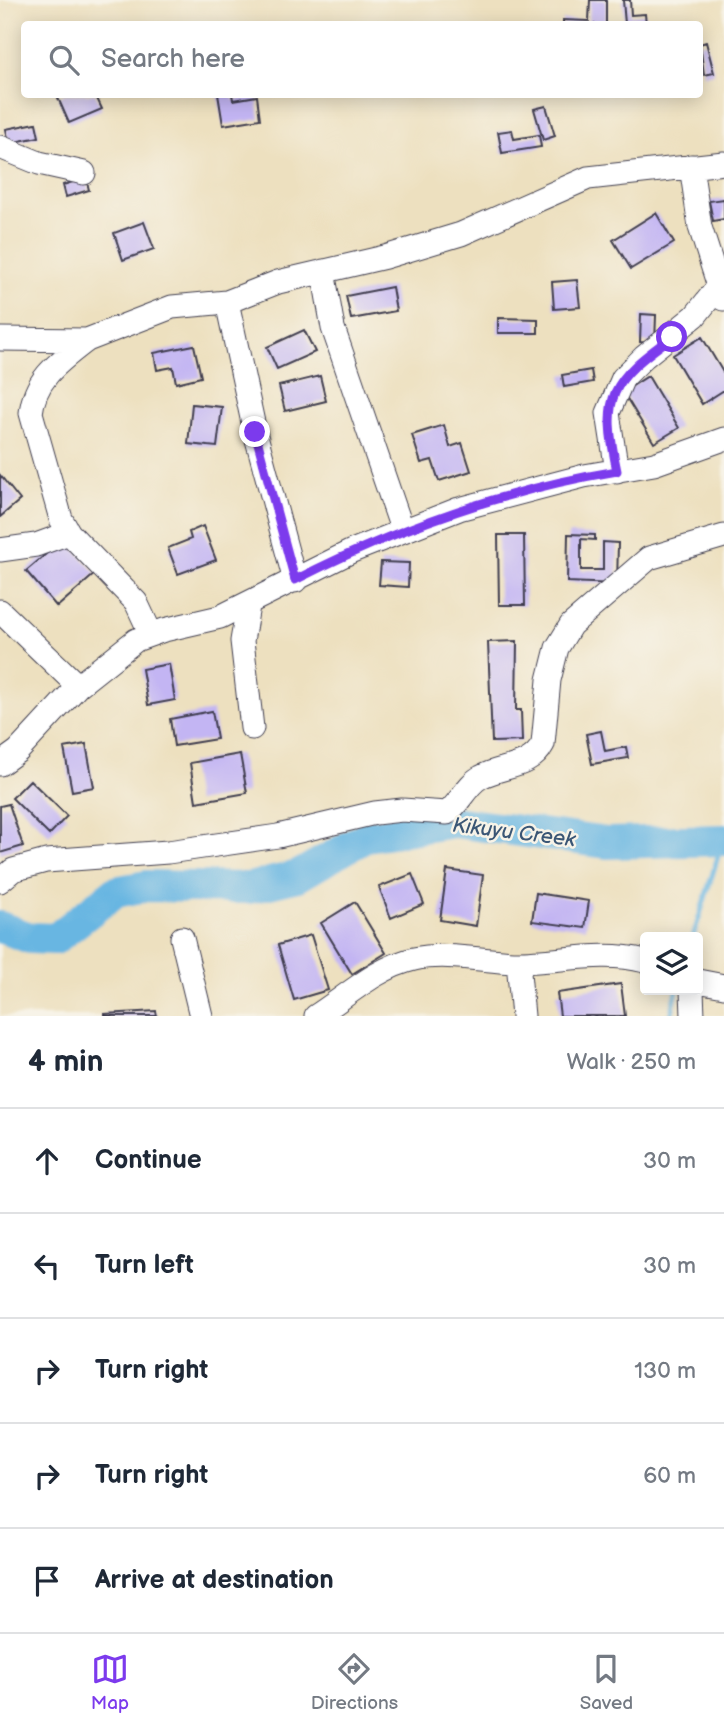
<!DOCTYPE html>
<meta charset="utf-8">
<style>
body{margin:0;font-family:"Balsamiq Sans",sans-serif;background:#f2f2f3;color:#1f2937}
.controls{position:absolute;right:21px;bottom:21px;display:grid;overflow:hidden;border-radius:7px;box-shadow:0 4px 18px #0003}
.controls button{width:63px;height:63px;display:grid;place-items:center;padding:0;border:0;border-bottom:2px solid #e0e1e3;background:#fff;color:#1f2937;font:35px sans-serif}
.stop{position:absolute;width:21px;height:21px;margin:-16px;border:5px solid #7c3aed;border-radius:50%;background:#fff}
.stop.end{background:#7c3aed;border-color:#fff;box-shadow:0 2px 7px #0008}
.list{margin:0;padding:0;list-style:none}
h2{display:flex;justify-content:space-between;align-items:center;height:91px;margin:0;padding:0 28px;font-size:30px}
h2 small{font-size:23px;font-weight:400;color:#747a83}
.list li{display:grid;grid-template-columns:46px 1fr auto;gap:21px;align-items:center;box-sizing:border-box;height:105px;padding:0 28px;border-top:2px solid #e0e1e3}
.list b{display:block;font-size:26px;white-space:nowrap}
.list em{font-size:23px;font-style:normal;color:#747a83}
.icon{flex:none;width:38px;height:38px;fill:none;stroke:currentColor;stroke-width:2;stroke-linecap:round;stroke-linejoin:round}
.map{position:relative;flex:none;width:724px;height:1016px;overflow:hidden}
.search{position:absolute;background:#fff;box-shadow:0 4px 18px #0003;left:21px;right:21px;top:21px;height:77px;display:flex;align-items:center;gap:18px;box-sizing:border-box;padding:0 24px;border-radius:7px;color:#747a83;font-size:26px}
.sheet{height:616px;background:#fff}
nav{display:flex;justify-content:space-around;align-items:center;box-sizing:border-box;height:98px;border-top:2px solid #e0e1e3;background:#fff;font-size:19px;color:#747a83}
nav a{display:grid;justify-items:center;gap:4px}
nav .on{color:#7c3aed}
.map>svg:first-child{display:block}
</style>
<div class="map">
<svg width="724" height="1016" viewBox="0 0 724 1016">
<rect width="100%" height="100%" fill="#f7f3e8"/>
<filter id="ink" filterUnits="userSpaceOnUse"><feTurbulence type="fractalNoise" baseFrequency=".0143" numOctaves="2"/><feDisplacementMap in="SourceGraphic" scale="14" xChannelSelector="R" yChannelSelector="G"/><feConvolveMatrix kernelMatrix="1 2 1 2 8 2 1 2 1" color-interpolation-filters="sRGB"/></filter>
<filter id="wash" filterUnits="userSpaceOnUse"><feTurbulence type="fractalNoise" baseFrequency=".00686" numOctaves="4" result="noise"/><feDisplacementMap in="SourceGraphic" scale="28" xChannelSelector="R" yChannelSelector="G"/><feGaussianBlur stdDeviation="1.57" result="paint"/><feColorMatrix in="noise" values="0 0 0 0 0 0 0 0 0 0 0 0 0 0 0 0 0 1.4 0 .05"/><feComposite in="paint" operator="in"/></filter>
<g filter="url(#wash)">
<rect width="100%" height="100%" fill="#ede0bf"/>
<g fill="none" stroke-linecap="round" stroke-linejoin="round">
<!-- stream -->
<path stroke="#68b6e2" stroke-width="5" d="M693,937l30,-97
M671,1016l6,-26"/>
<!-- river -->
<path stroke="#68b6e2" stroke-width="32" d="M0,927l30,11 25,1 60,-47 32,-6 102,2 49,-12 69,-40 87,-14 153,21 117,-3"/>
</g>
<g id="blocks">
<!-- building -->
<path fill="#c3b5f3" d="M590,0h16v24h-43v-4l26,1z
M623,0h7l1,15 14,-1 1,10h-21z
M706,42l8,31 -10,2 -4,-31z
M65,94h30l7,15 -33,14 -11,-25z
M218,94h14l1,6 24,-4 3,23 -37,6z
M546,106l9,30 -12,4 -9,-31z
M36,123l3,14 -30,6 -3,-14z
M512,130l2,9 25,-4 2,12 -39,6 -4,-21z
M86,178l3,12 -23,7 -3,-12z
M724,199v20l-11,2 -4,-20z
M656,213l18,30 -43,26 -18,-29z
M144,222l10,27 -31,11 -9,-27z
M577,280l3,27 -26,2 -2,-27z
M392,287l4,24 -45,8 -5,-23z
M641,314l15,1 -1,28 -15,-1z
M498,318l40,1v14h-40z
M304,330l11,22 -38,17 -10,-22z
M702,337l22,37v16l-22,14 -29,-49z
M194,345l7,32 -25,6 -3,-16 -16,3 -3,-17z
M591,370l2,12 -29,5 -2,-12z
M320,376l6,25 -41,10 -6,-25z
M648,376l31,52 -25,15 -31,-51z
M192,404l30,3 -5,40 -29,-3z
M444,425l6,22 12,-4 9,28 -32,10 -7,-21 -11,3 -9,-28z
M0,475l20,25 -20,17z
M203,526l13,34 -38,14 -10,-26 23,-9 -2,-7z
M568,534l27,1v5l-14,-1v31h22v-28l15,1 -1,41 -50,-2z
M498,535h26l1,70h-26z
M65,538l31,35 -39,34 -31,-36z
M381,562l28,1 -1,24 -29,-2z
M517,641l-1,69h5l1,31 -30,1 -4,-100z
M169,664l6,36 -27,5 -6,-36z
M212,711l5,28 -43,7 -4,-27z
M601,731l4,20 21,-4 2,11 -36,6 -6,-30z
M86,744l8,43 -22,4 -8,-43z
M240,754l7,39 -51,9 -6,-39z
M30,780l37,36 -18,19 -37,-37z
M9,804l14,42 -23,7v-47z
M447,870l36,5 -7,51 -36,-6z
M412,874l12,30 -33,14 -12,-31z
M536,893l53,8 -4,27 -53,-7z
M355,902l31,51 -34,21 -31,-51z
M311,935l17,55 -34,10 -16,-55z
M621,984l4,32h-65l-3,-23z
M156,1011l1,5h-52v-2z"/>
</g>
</g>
<g filter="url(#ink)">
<use href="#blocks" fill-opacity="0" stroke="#403e4f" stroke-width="2"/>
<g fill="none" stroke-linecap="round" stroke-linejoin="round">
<!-- minor casing -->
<g stroke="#403e4f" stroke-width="25">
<path id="minor" d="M0,147l39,16 45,10
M691,166l9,61 23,72
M323,271l10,57 69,201
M227,302l28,130 40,149
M0,339l87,1 85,-33 55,-5 51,-20 107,-25 76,-23 127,-56 136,-15
M87,340c-26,21 -52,37 -56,73l30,106 8,14 67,69 15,32
M617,471l-9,-58 15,-35 21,-21 51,-41 24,-30
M0,550l36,-5 33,-12
M248,606l-6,35 10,87
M0,611l78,75
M0,764l18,-13 60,-65 58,-46 28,-10 56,-13 132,-66 107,-42 125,-33 70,-12 70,-25
M0,881l13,-11 33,-9 122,-9 110,-16 97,-23 27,-3 45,3c12,-9 21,-30 34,-36 22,-12 49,-8 62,-33l6,-64 8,-32 14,-23 78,-67 75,-22
M182,938l19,78
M518,962l5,54
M698,981l26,5
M692,990l1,26
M316,1016c31,-20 62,-49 98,-57 33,-7 69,2 102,3 44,0 86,-12 129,-1"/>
</g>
<!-- minor -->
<use href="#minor" stroke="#fff" stroke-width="23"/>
</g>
</g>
<g fill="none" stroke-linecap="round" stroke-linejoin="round" filter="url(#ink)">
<!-- route -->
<path stroke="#7c3aed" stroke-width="9" d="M255,432l40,148c102,-52 208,-90 322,-109 -16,-75 -7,-90 55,-134"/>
</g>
<g text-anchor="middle" stroke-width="5" stroke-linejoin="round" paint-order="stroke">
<!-- water labels -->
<g font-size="21" font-style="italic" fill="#3a5675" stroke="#f7f3e8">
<text transform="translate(514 832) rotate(7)" y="7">Kikuyu Creek</text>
</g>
</g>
</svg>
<div class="controls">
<button><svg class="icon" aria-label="layers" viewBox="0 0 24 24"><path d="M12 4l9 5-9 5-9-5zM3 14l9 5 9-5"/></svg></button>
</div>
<div class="stop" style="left:672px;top:337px"></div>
<div class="stop end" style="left:255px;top:432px"></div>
<div class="search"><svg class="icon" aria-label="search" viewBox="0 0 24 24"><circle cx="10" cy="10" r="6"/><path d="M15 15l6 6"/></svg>Search here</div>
</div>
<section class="sheet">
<h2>4 min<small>Walk · 250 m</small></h2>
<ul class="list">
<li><svg class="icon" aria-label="ahead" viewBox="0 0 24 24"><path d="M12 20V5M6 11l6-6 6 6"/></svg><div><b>Continue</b></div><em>30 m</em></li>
<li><svg class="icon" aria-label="left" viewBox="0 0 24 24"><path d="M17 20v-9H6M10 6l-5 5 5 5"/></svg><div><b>Turn left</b></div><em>30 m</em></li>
<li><svg class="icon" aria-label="right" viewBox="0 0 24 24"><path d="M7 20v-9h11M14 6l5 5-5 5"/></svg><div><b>Turn right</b></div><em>130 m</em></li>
<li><svg class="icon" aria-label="right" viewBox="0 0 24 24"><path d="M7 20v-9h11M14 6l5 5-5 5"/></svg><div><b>Turn right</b></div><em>60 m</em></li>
<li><svg class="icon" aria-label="arrive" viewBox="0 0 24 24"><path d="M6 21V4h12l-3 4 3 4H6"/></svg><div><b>Arrive at destination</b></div></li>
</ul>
</section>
<nav>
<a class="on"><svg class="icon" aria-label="map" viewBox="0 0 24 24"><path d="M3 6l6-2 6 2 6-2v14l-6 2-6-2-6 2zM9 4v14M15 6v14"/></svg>Map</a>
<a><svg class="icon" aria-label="directions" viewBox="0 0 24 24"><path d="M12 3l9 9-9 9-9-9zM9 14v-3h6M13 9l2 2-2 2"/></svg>Directions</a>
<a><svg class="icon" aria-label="saved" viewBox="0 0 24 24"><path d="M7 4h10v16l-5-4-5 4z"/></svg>Saved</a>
</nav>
